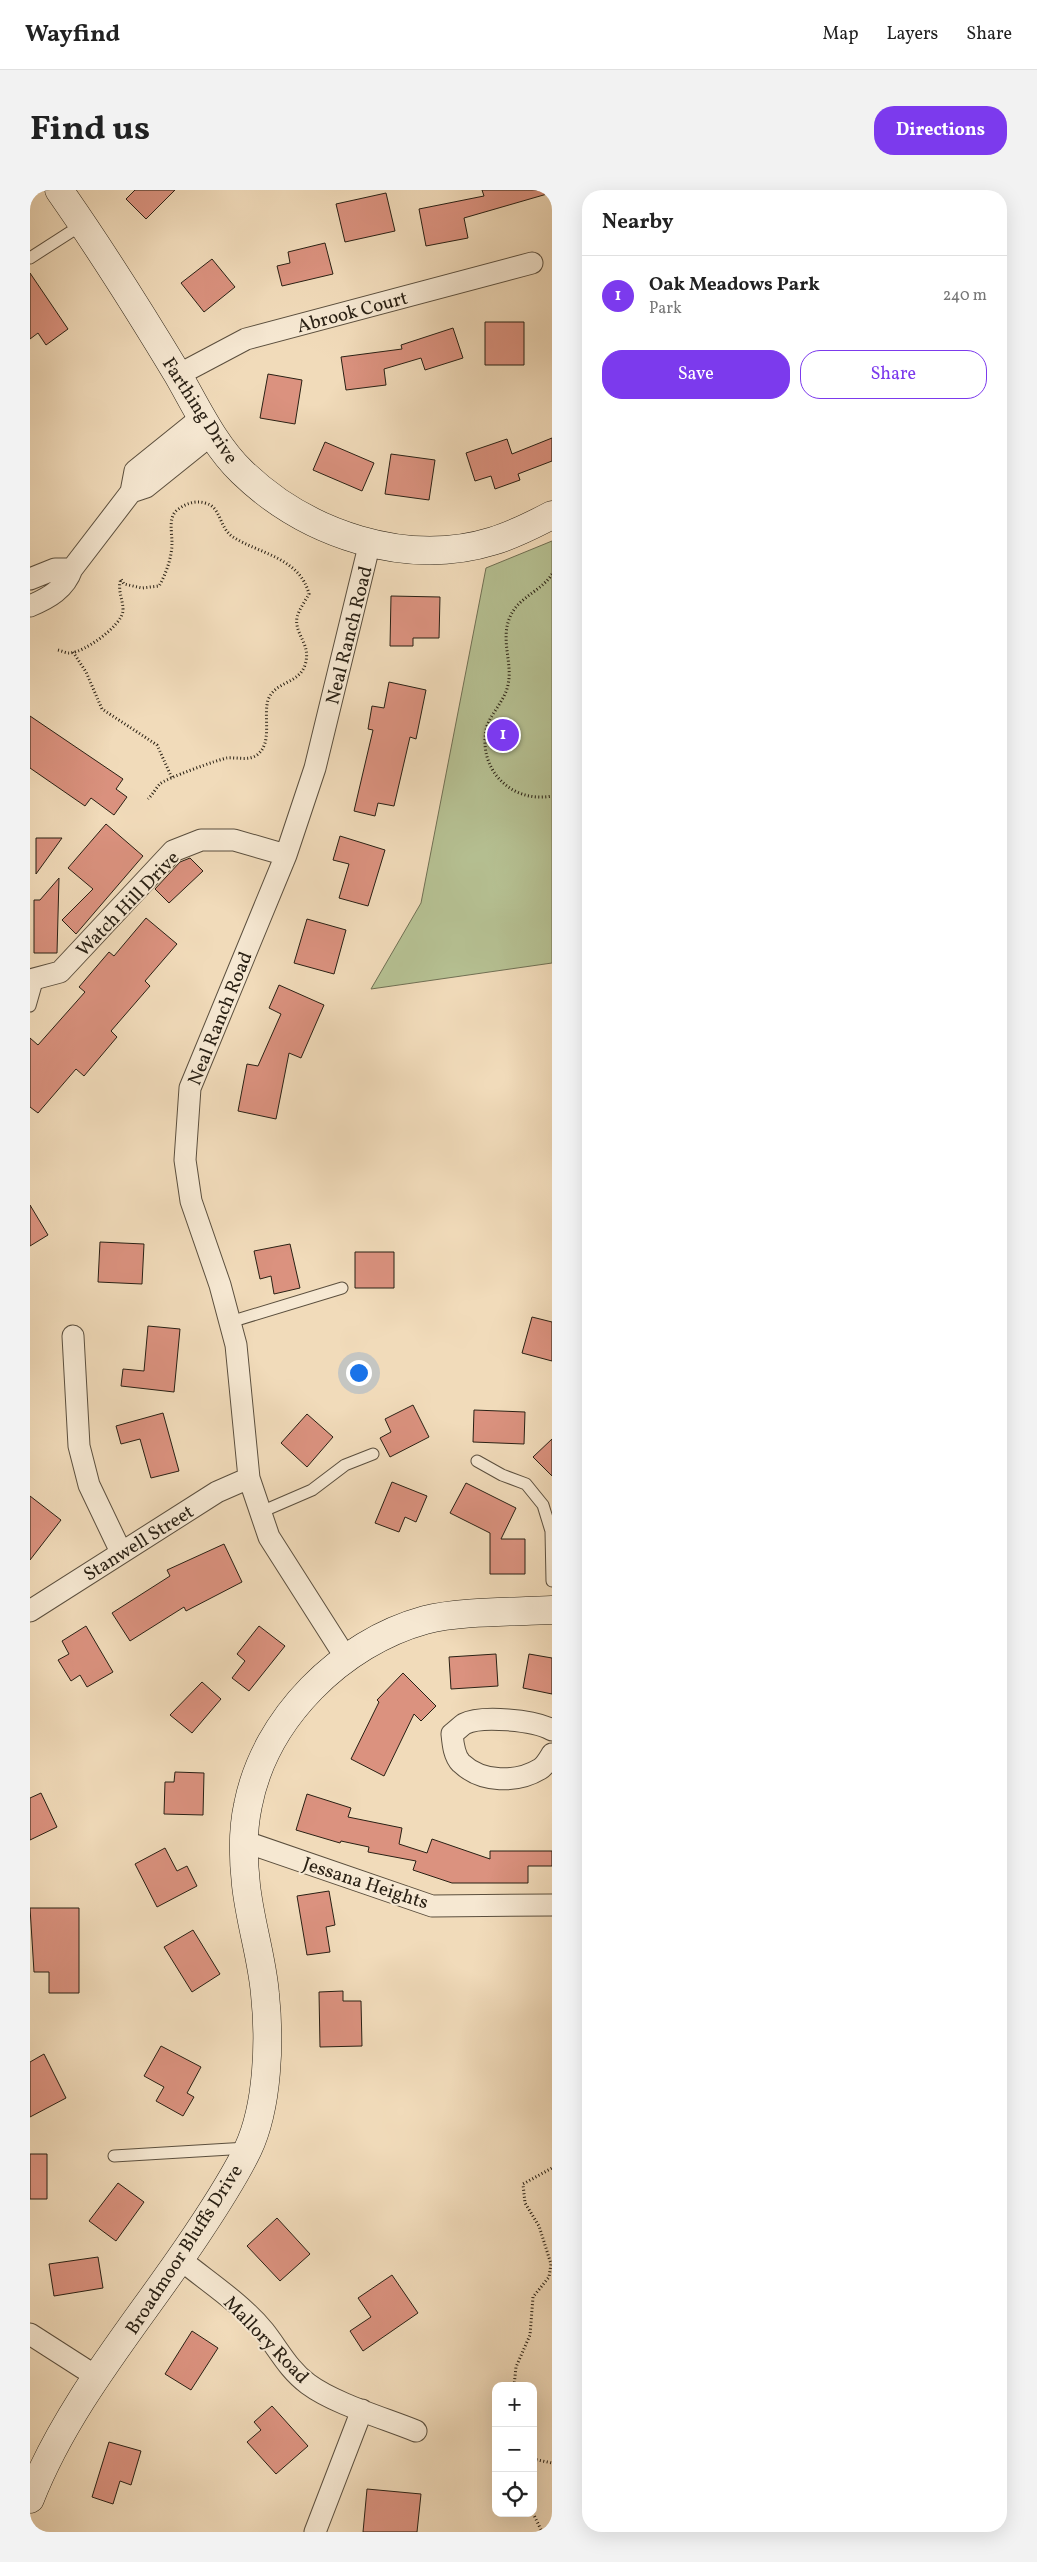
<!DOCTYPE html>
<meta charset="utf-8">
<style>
body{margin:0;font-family:Vollkorn,serif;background:#f2f2f2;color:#222}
.controls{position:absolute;right:15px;bottom:15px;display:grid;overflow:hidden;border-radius:10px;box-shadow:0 5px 20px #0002}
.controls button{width:45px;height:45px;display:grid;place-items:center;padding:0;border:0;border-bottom:1px solid #e0e0e0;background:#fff;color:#222;font:25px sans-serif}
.you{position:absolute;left:328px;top:1182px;width:18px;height:18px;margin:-12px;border:4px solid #fff;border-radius:50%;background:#1a73e8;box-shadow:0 0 0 8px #1a73e833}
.badge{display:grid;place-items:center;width:32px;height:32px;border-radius:50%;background:#7c3aed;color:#fff;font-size:16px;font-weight:700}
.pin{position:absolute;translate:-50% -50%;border:2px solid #fff;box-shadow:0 1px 5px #0006}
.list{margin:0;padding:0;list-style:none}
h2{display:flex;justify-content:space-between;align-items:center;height:65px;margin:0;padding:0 20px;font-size:21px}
h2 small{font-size:16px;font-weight:400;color:#767676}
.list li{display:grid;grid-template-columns:32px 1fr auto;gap:15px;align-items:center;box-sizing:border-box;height:80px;padding:0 20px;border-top:1px solid #e0e0e0}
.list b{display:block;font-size:19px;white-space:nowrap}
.list p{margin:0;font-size:16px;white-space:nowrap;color:#767676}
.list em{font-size:16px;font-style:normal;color:#767676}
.actions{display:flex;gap:10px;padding:15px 20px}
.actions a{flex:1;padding:11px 0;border:1px solid #7c3aed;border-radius:20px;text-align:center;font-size:18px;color:#7c3aed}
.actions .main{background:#7c3aed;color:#fff}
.icon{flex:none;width:28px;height:28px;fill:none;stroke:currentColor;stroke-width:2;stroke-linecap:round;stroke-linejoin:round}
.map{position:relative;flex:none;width:522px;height:2342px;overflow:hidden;border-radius:20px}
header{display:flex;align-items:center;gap:30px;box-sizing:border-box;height:70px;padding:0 25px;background:#fff;border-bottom:1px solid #e0e0e0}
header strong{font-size:24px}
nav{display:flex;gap:28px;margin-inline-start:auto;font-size:18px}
.intro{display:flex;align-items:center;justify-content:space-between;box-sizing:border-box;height:120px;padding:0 30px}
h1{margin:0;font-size:35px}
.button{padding:12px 22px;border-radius:20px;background:#7c3aed;color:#fff;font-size:18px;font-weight:700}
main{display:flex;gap:30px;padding:0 30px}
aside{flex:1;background:#fff;border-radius:20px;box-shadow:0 5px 20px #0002}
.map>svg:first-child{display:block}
</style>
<header>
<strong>Wayfind</strong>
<nav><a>Map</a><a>Layers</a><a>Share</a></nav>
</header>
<div class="intro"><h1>Find us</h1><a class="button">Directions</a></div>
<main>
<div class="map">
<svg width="522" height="2342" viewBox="0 0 522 2342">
<rect width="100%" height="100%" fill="#f1dbba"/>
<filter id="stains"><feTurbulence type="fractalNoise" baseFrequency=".004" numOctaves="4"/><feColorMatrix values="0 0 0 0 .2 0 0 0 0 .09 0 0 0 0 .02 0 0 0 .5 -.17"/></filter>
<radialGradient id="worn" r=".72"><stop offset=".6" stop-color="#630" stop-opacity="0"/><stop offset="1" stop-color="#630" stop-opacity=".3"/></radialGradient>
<!-- green -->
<path fill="#b6c193" stroke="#707054" d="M522,351v422l-181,26 50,-86 65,-335z"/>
<!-- building -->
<path fill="#db927f" stroke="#292014" d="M105,0h40l-29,29 -20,-20z
M452,0h65v4l-83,24 4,20 -42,8 -7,-37 65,-13z
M356,3l9,38 -50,11 -9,-38z
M295,53l8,31 -51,12 -5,-20 13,-3 -2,-11z
M182,69l23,28 -31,25 -23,-29z
M0,83l38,56 -22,16 -8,-12 -8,6z
M455,132h39v43h-39z
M423,138l10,30 -38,12 -4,-12 -37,11 2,16 -40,5 -5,-33 61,-8 -1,-4z
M238,184l34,6 -7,44 -35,-6z
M522,248v23l-34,13 2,6 -25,9 -4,-13 -16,5 -9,-28 41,-14 5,15z
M295,252l49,21 -12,28 -49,-21z
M361,264l44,6 -6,40 -44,-6z
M361,406l49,1 -1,41h-26v8h-23z
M359,492l37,8 -10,49 -6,-2 -16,69 -16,-3 -3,13 -21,-5 19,-81 -5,-1 4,-23 12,2z
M0,526l93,63 -7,10 11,8 -13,18 -23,-17 -6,8 -55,-38z
M76,634l37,32 -67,78 -14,-14 31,-31 -25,-21z
M310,646l45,14 -17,56 -29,-8 10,-34 -16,-4z
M6,648h26l-26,36z
M160,668l13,13 -34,32 -14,-14 25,-27z
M29,688l-2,75h-23v-53h6z
M116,728l31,26 -32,37 5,5 -39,45 6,6 -33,39 -8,-7 -38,44 -8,-6v-69l8,7 47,-53 -6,-5 30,-35 5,4z
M277,729l39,11 -12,44 -40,-11z
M249,795l45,20 -23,53 -12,-5 -13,66 -38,-8 9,-47 11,2 23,-52 -12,-6z
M0,1015l18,30 -18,11z
M70,1052l44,2 -2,40 -44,-2z
M260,1054l10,44 -26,6 -3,-18 -11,3 -6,-28z
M325,1062h39v36h-39z
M502,1127l20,5v39l-30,-8z
M118,1136l32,3 -6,63 -53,-6 2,-17 21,2z
M383,1215l16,32 -39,20 -10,-19 11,-6 -6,-13z
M444,1220l51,2 -1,32 -51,-2z
M133,1223l16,58 -28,7 -11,-39 -19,5 -5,-18z
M277,1224l26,23 -26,30 -26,-24z
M522,1249v37l-19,-19z
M362,1292l35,14 -11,26 -11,-5 -6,15 -24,-9z
M436,1293l50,25 -15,31h24v35h-35v-41l-40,-20z
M0,1306l31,24 -31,40z
M194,1354l18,38 -56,29 -2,-4 -54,34 -18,-28 58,-37 -3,-6z
M56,1436l27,46 -26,15 -7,-12 -9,6 -13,-21 11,-6 -7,-13z
M229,1436l26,20 -36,45 -17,-13 13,-17 -8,-7z
M466,1464l2,32 -47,3 -2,-32z
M499,1464l23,4v36l-29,-6z
M373,1483l33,33 -15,15 -7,-7 -30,62 -33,-17 28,-57 -2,-2z
M172,1492l19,17 -29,34 -22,-18z
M145,1582l29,1 -1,42 -39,-1 1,-32h9z
M11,1603l16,34 -27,13v-42z
M277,1604l44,14 -3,9 54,11 -3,16 28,9 5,-14 58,20v-8h62v15h-24v17h-76l-39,-13 3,-9 -48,-9 1,-5 -28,-6 -1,2 -44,-13z
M135,1658l12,23 10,-5 10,20 -40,21 -22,-43z
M299,1701l6,34 -9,2 4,25 -23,3 -10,-59z
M0,1718h49v85h-30v-21h-15z
M163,1740l27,44 -28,18 -28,-45z
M313,1801v10h18l1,45 -42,1 -1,-55z
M131,1856l40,21 -14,26 7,4 -11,19 -27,-15 8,-14 -20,-11z
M14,1864l22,44 -36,19v-55z
M0,1964h17v45h-17z
M88,1993l26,19 -28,39 -27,-20z
M247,2028l33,36 -30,27 -33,-35z
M68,2067l5,31 -49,8 -5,-32z
M362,2085l26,38 -55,38 -13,-20 21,-14 -13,-19z
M162,2141l26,17 -27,42 -26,-16z
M242,2216l36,40 -32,28 -29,-32 14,-12 -7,-8z
M79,2252l32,9 -10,34 -11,-4 -7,23 -21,-7z
M337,2299l54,5 -4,38h-54z"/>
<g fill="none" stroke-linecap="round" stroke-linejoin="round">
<!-- lane casing -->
<g stroke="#5b4f3e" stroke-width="13">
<path id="lane" d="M0,68l53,-34
M0,816l8,-28
M200,1132l112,-34
M447,1271l25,14 24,9 17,21 8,26 1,50
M231,1322l51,-22 33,-25 28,-11
M84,1966l133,-8"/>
</g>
<!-- street casing -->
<g stroke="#5b4f3e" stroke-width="23">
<path id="street" d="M148,185l68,-36 286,-76
M101,302l15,-5 66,-53
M0,389l25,-10h17
M0,416c19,-8 35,-17 42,-37l59,-77 4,-21 67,-54
M0,790l30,-8 113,-121 28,-11h33l52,15
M43,1146l6,110 10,39 32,67
M0,1421l187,-119 32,-14
M316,1468l-77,-121 -20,-59 -13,-133 -16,-60 -29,-84 -6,-41 5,-72 96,-233 29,-87 55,-226
M522,1540c-17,-10 -71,-15 -88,-6 -4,3 -8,7 -12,10 1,10 2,22 9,29 21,20 56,20 79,6 5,-3 9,-10 12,-15
M213,1651l189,65 120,-1
M150,2069c28,23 61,44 84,72 15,19 24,38 44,53 27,20 76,34 108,47
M0,2144l67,43
M285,2342l47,-122"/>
</g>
<!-- secondary casing -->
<g stroke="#292014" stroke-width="29">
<path id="secondary" d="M29,0c42,60 81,122 119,185 19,33 36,70 64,97 64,62 164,96 251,69 20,-6 40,-16 59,-26
M0,2309c38,-97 110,-179 167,-265 18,-27 37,-56 51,-85 20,-43 22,-108 17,-155 -3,-36 -15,-72 -19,-109 -3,-27 -4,-53 2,-80 17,-87 93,-162 177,-185 34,-9 90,-8 127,-10"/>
</g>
<!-- path -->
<path stroke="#292014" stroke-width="3" stroke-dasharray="1 2.5" stroke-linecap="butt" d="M522,384c-10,17 -34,23 -42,43 -10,23 3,46 -2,68 -3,15 -16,27 -21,41 -11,42 24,78 65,70
M28,460c4,1 8,3 11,3 15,0 54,-28 54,-43 0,-11 -6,-20 -2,-31l3,5 18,4 17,-2c7,-12 13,-29 13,-43 0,-11 -4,-25 5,-33 8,-6 18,-10 28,-7 16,3 14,25 28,34 27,17 67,21 76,57 -4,7 -10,16 -12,23 -3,18 15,27 8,48 -6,19 -30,16 -37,35 -5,17 5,43 -11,55 -9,6 -20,2 -30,3 -7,1 -63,21 -67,26 -4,4 -7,10 -12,15
M43,462l13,20 16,37 55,36 15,33
M484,2196l2,-19 14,-32 3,-38 16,-20 2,-13 -12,-38 -14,-23 -2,-19 29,-16
M503,2269l19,4
M503,2323l9,19"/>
<!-- lane -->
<use href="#lane" stroke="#f6e8d2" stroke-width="11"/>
<!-- street -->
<use href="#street" stroke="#f6e8d2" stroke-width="21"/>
<!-- secondary -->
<use href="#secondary" stroke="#f6e8d2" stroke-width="28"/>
</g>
<g text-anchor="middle" stroke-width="4" stroke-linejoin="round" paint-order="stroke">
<!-- street labels -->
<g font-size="19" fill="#292014" stroke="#f6e8d2">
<text transform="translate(322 121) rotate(-15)" y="7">Abrook Court</text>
<text transform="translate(171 220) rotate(57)" y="7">Farthing Drive</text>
<text transform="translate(318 445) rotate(-76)" y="7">Neal Ranch Road</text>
<text transform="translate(97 713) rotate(-46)" y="7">Watch Hill Drive</text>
<text transform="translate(189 828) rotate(-68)" y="7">Neal Ranch Road</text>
<text transform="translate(108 1352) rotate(-32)" y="7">Stanwell Street</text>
<text transform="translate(336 1692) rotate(18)" y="7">Jessana Heights</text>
<text transform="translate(153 2059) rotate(-57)" y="7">Broadmoor Bluffs Drive</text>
<text transform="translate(237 2149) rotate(46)" y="7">Mallory Road</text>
</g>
</g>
<rect width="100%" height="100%" filter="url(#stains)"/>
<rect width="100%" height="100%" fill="url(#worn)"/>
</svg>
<div class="controls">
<button>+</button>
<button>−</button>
<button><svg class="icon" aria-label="locate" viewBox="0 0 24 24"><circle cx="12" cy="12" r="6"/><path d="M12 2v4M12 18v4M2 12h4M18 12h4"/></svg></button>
</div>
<div class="you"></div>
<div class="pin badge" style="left:473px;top:545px">1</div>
</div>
<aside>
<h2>Nearby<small></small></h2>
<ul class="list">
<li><span class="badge">1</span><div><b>Oak Meadows Park</b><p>Park</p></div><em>240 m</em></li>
</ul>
<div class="actions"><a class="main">Save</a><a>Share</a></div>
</aside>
</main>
